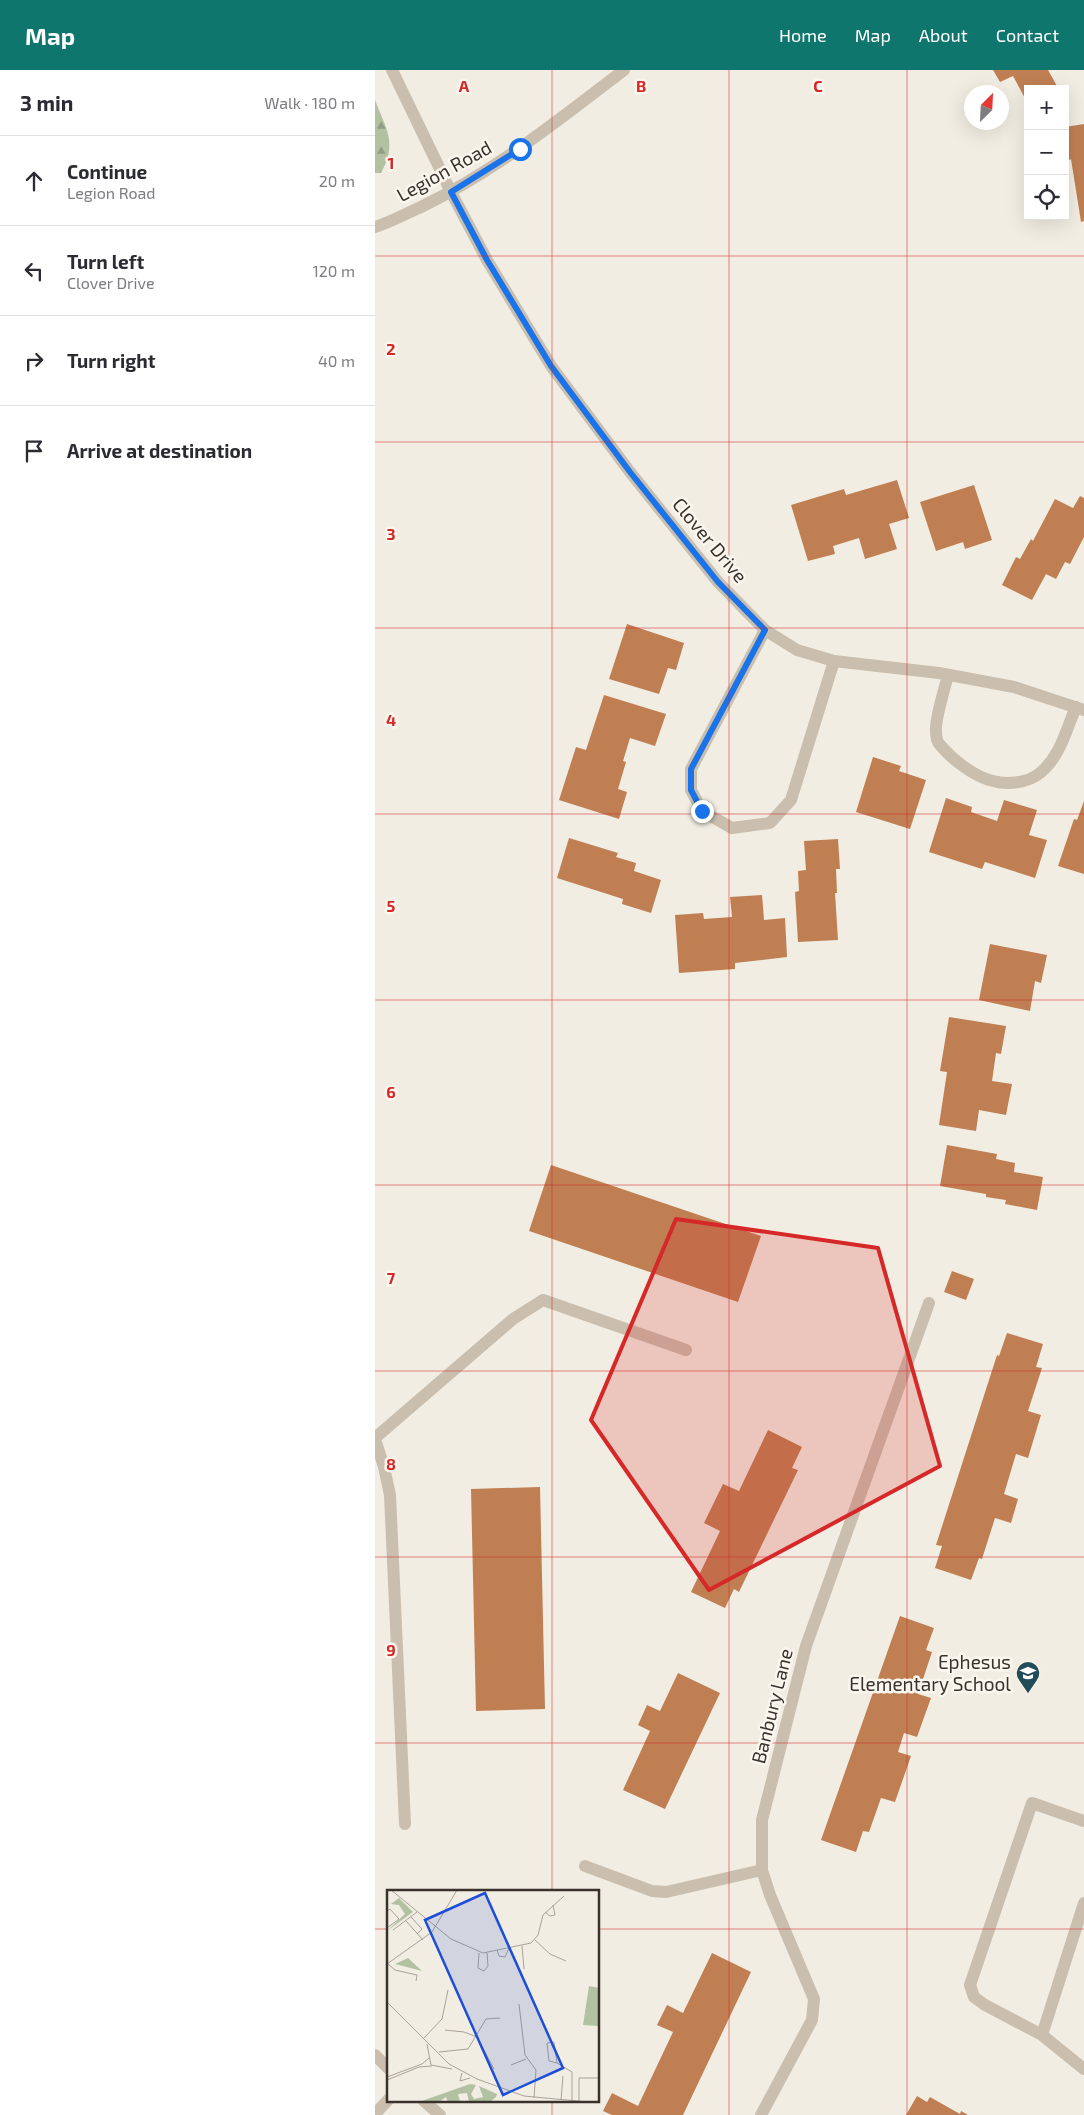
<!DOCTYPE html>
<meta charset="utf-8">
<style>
body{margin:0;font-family:"Exo 2",sans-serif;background:#f7f7f7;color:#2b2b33}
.controls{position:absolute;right:15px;top:15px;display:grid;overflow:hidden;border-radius:0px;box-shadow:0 5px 20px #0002}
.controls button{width:45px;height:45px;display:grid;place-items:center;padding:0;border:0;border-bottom:1px solid #e1e1e2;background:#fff;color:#2b2b33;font:25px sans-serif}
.compass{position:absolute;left:589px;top:15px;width:45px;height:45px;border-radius:50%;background:#fff;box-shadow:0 5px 20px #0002;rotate:24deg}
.stop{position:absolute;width:15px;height:15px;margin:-11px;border:4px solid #1a73e8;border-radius:50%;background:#fff}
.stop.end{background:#1a73e8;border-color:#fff;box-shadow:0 1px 5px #0008}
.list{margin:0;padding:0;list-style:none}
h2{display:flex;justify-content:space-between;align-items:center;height:65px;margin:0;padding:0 20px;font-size:21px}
h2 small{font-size:16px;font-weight:400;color:#7c7c81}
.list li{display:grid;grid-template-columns:32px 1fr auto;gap:15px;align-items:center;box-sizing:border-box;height:90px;padding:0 20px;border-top:1px solid #e1e1e2}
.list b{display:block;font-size:19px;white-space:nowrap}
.list p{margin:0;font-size:16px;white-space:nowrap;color:#7c7c81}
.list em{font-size:16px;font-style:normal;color:#7c7c81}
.icon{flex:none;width:28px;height:28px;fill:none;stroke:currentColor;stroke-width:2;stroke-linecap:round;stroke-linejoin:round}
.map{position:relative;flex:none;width:709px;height:2045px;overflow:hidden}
header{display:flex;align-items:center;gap:30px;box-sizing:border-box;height:70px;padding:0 25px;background:#0f766e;color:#fff}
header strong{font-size:24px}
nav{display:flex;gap:28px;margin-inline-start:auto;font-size:18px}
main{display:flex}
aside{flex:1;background:#fff}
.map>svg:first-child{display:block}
</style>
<header>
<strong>Map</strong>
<nav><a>Home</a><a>Map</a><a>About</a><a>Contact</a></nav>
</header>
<main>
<aside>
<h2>3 min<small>Walk · 180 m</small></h2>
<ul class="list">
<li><svg class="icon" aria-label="ahead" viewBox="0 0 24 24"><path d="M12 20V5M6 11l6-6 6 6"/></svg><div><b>Continue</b><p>Legion Road</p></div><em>20 m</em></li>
<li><svg class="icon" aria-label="left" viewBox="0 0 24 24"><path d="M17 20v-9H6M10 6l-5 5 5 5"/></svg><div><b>Turn left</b><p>Clover Drive</p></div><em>120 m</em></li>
<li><svg class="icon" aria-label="right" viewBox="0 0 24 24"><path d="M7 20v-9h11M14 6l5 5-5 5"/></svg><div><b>Turn right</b></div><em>40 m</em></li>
<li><svg class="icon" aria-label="arrive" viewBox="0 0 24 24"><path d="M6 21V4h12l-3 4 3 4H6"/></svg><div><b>Arrive at destination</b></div></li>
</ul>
</aside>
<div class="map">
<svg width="709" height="2045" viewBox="0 0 709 2045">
<defs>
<pattern id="forest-firs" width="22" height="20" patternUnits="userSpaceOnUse" patternTransform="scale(1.25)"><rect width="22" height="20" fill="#b1c1a2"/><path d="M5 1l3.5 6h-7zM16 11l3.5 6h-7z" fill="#919d84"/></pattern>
</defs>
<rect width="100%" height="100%" fill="#f2ede2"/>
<!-- forest -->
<path fill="url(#forest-firs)" d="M0,30c11,29 23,43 6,73h-6z"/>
<!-- building -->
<path fill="#bf7f53" d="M618,0h55l9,16 -6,3h-23v15l-15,-28 -13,6z
M709,54v97l-3,1 -10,-63 -5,3 -1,-6v-29z
M522,410l12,38 -20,6 8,25 -32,10 -6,-21 -26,8 2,8 -27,7 -17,-56 53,-16 2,6z
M599,415l18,55 -27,9 -2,-7 -27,9 -16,-49z
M705,426l4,2v39l-14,27 -5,-2 -9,17 -10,-5 -14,26 -30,-15 14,-28 4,2 11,-20 2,2 22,-42 18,9z
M252,554l57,19 -8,27 -8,-2 -9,26 -50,-15z
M229,625l62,19 -11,32 -25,-8 -7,23 3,1 -8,27 9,3 -8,27 -60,-19 17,-53 10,3z
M498,687l28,9 -2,5 27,9 -16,49 -54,-17z
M571,728l26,9 -1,5 26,9 7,-21 33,10 -8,25 18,5 -12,38 -50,-16 -3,7 -53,-17z
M709,731v73l-26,-8 16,-47 3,1z
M194,768l49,15 -2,4 20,6 -2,8 27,9 -10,33 -29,-9 1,-5 -66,-21z
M463,769l2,30h-4l1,24h-2l3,47 -40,2 -3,-50 4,-1 -1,-20 8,-1 -2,-29z
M387,825l2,25 21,-2 2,39 -52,6v6l-56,4 -4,-58 28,-2 1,6 28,-2 -2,-20z
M615,874l57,11 -6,28 -6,-2 -5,30 -51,-11z
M574,947l57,9 -5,28 -5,-1 -4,28 20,3 -6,31 -27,-5 -3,21 -37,-6 8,-53 -7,-1z
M572,1075l50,9 -1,5 19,4 -1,9 29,5 -6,33 -32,-6 1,-4 -20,-3v-3l-46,-8z
M176,1095l210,71 -23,66 -209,-71z
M577,1201l22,8 -8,21 -22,-8z
M632,1263l36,11 -7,23 6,1 -14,43 13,4 -13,43 -12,-4 -12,40 14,5 -7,24 -16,-5 -13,41 -3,-1 -8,22 -36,-12 7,-22 -6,-1 61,-190 2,1z
M393,1360l34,17 -10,21 6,2 -59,122 -5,-3 -9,19 -34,-16 29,-61 -16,-8 19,-39 16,7z
M165,1417l5,222 -69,2 -5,-222z
M525,1546l34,12 -8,22 6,2 -14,42 13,4 -14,39 -13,-4 -6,19 13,4 -16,46 -14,-4 -12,34 -6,-1 -7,21 -35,-12z
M303,1603l42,20 -55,116 -42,-19 27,-59 -12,-6 9,-20 13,6z
M337,1883l39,19 -68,143h-71l-9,-4 9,-18 26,13 35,-74 -16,-7 10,-20 16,8z
M542,2026l10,6 3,-5 30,17 1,-3 7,4h-62z"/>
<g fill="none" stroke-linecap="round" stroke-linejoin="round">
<!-- service -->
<path stroke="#cabfae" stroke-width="12" d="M390,560l-74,139v21l11,21 30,17 38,-5 21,-23 43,-139
M573,605c-3,13 -13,43 -12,56 0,4 1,11 4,14 12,14 34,32 53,36 14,4 35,2 47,-8 20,-16 26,-43 36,-66
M0,1368l138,-119 30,-19 143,50
M0,1369l9,28 6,28 15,329
M709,1751l-52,-18 -62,182 4,12 11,8 57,30 42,34
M210,1796l67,25 14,1 96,-22
M667,1965l42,-132"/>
<!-- minor -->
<path stroke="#cabfae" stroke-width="12" d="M17,0l59,122 36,68 64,106 79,106 88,110 47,48 32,20 37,11 105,12 75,14 70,23
M0,157c16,-5 30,-13 46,-20 74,-36 138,-87 203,-137
M0,2044l14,-15
M386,2045l51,-95 2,-21 -44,-104 -8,-25v-50l44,-174 123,-343"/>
<!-- tertiary -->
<path stroke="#cabfae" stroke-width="12" d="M0,1985l14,14
M49,2031l16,14"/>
</g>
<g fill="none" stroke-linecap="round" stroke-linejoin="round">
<!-- route -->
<path stroke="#1a73e8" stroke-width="6" d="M145,79l-69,43 36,68 64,106 79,106 88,110 47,48 -74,139v21l11,21"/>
</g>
<!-- marked area -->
<path fill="#d62828" fill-opacity="0.2" stroke="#d62828" stroke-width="4" stroke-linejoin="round" d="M301,1149l202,29 62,218 -231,124 -118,-170z"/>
<!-- grid -->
<path fill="none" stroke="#d62828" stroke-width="1" stroke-opacity="0.55" d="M177,0v1821M354,0v2045M532,0v2045M0,186h709M0,372h709M0,558h709M0,744h709M0,930h709M0,1115h709M0,1301h709M0,1487h709M0,1673h709M0,1859h14M224,1859h485M177,2031v14"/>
<!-- icons -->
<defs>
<g id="school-pin" transform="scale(1.25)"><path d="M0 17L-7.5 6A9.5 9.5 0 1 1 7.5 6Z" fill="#234c59" stroke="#faf6ee"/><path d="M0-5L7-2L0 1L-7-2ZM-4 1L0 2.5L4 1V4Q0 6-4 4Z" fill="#fff"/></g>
</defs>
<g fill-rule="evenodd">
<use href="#school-pin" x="653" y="1603"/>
</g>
<g text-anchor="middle" stroke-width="5" stroke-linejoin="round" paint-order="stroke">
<!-- street labels -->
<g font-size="19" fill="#39322c" stroke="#faf6ee">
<text transform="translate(69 101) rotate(-29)" y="7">Legion Road</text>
<text transform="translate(335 470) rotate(50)" y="7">Clover Drive</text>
<text transform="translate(397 1636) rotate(-76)" y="7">Banbury Lane</text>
</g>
<!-- poi labels -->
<g font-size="19" fill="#39322c" stroke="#faf6ee" text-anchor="end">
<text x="636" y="1599">Ephesus<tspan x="636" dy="22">Elementary School</tspan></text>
</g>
</g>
<!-- overview -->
<g transform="translate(12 1820)">
<rect width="212" height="212" fill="#f2ede2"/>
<path d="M12,8l14,14 -26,19 18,-17 -6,-9 -8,-1zM21,68l14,13 -27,-7zM83,194l6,1 -5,9 3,5 9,-2 -4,-11 18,8 -1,3 -6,5h-21l-2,-9 -9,1 2,8h-12l-2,-5 -7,5h-20z" fill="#b1c1a2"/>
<path d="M202,96l10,2v38l-16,-1z" fill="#b1c1a2"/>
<path fill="none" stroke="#a8a299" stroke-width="1" d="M4,0l60,49 32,14 48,-10 7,-8 5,-20 21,-19M0,21l3,-2 9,10 -12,9M158,22l5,4 5,-1 -2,-10M24,27l11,12 -5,5M19,31l17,19M6,40l24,-18M148,50l15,14 16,7M135,56l2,23M110,60l2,6 6,1 4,-9M92,63l-1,15 6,3 4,-5 -1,-13M0,73l8,7 22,5 -1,6M0,74l45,-32 25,-42M0,112l62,62 28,15 47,17 64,6M132,114l6,51 11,15 -2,28M58,140l19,2 13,5 17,32M36,149l19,-20 6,-29M40,154l4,21 21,4M52,162l29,-3 18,-30 14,-1M170,173l-8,-2 -2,-18 7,-1 3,21 15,9v29M124,175l15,-6M75,183l-2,8 10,-3M0,187l35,-13 7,-6M0,190l32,-13 13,-1M174,210l2,-24M192,212v-24h21"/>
<path fill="#1d4ed8" fill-opacity="0.15" stroke="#1d4ed8" stroke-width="2.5" d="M98,3l78,175 -60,27 -78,-175z"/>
<rect width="212" height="212" fill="none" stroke="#39322c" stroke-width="2.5"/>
</g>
<g font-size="16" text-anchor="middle" font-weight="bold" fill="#d62828" stroke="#faf6ee" stroke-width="5" stroke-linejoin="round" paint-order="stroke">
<text x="89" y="22">A</text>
<text x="266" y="22">B</text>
<text x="443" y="22">C</text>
<text x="16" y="99">1</text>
<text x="16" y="285">2</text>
<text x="16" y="470">3</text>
<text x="16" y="656">4</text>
<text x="16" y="842">5</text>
<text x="16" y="1028">6</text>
<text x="16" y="1214">7</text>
<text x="16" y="1400">8</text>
<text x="16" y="1586">9</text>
</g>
</svg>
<div class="controls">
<button>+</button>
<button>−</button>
<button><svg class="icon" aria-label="locate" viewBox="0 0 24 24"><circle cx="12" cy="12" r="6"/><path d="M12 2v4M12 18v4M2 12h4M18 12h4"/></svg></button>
</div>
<svg class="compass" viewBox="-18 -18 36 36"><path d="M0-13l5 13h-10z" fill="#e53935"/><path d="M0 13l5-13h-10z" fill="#7c7c81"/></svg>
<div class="stop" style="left:145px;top:79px"></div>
<div class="stop end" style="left:327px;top:741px"></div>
</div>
</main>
